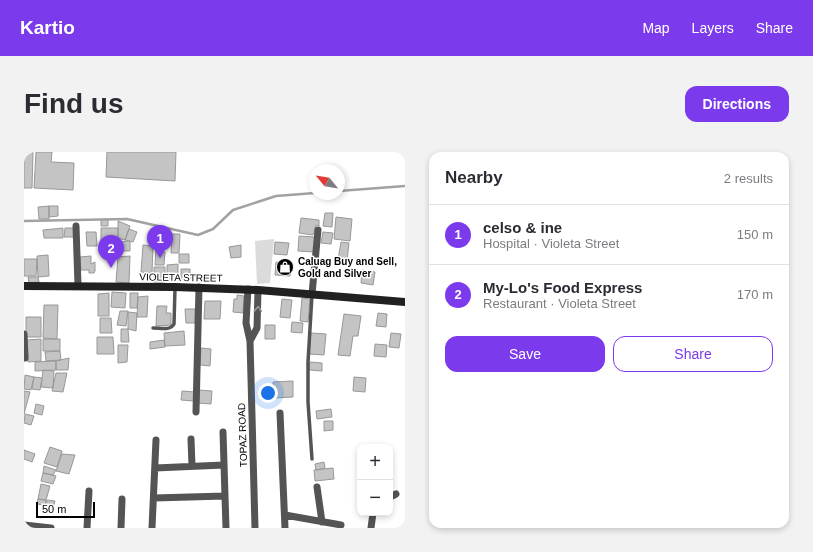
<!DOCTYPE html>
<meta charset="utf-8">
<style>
body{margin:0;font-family:Helvetica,sans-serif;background:#f2f2f3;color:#2b2b33}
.controls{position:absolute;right:12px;bottom:12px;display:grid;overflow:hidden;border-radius:8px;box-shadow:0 2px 6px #0003}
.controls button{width:36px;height:36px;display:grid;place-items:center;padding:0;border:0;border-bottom:1px solid #e1e1e2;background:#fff;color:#2b2b33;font:20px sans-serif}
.compass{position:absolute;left:285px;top:12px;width:36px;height:36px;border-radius:50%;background:#fff;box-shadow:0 2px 6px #0003;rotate:300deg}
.scale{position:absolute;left:12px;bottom:10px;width:59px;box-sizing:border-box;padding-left:4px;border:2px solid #000;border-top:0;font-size:11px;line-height:14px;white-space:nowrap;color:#000;-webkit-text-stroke:3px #fff;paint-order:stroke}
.you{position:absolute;left:244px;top:241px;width:14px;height:14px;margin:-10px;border:3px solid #fff;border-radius:50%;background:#1a73e8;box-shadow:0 0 0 6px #1a73e833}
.badge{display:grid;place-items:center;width:26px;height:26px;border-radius:50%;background:#7c3aed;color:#fff;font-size:13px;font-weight:700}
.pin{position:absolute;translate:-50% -33px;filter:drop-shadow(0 1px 2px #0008)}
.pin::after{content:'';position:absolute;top:21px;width:14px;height:12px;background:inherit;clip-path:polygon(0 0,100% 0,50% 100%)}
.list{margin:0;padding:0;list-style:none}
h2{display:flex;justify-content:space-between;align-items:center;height:52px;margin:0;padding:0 16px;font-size:17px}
h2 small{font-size:13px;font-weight:400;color:#7c7c81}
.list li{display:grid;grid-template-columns:26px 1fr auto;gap:12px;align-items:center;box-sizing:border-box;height:60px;padding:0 16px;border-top:1px solid #e1e1e2}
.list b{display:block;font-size:15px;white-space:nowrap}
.list p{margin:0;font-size:13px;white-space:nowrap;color:#7c7c81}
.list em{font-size:13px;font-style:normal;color:#7c7c81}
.actions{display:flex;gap:8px;padding:12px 16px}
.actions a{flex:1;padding:9px 0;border:1px solid #7c3aed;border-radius:12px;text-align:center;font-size:14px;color:#7c3aed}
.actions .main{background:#7c3aed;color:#fff}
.map{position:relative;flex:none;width:381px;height:376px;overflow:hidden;border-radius:12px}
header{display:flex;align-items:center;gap:24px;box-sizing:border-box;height:56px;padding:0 20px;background:#7c3aed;color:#fff}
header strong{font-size:19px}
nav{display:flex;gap:22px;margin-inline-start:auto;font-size:14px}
.intro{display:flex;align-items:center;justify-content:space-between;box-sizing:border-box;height:96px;padding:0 24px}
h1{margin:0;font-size:28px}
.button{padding:10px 18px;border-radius:12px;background:#7c3aed;color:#fff;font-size:14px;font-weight:700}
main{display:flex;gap:24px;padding:0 24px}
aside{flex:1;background:#fff;border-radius:12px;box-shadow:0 2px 6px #0003}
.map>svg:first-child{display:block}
</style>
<header>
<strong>Kartio</strong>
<nav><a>Map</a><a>Layers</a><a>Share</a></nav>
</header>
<div class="intro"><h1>Find us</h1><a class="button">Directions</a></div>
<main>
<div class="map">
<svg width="381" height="376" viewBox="0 0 381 376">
<rect width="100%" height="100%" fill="#fff"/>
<!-- green -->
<path fill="#dbdbdb" d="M250,87l-4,44 -13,1 -2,-43z"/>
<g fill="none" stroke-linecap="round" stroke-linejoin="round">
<!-- stream -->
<path stroke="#a2a2a2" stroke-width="2.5" d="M315,39l66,-5
M0,69l103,-2 71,16 15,-6 20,-19 43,-14 39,-3"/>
</g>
<!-- building -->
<path fill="#c4c4c4" stroke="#989898" d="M0,0h9l-1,36h-8z
M12,0h16l-1,10 23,1 -1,27 -39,-2z
M83,0h69l-1,29 -69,-4z
M25,54v13h-10l-1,-12z
M25,54h9v10l-9,1z
M301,61h8l-1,14 -9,-1z
M312,65l16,2 -2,22 -16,-2z
M277,66l18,2v6l-3,-1 -3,10 -14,-2z
M77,68h7v6h-7z
M94,69l12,5 -5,14 -7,-2z
M39,76v10h-19l-1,-8z
M41,76h10l-1,9h-10z
M77,76h17v26h-17z
M105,77l8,3 -4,10 -8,-2z
M62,80h10l1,14h-10z
M299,80l10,1 -2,11 -10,-1z
M148,82h8l-1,19h-8z
M275,84l16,1 -1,15 -16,-1z
M106,89v10h-11l-1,-9z
M251,90l14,1 -2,12 -13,-1z
M317,90l8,1 -2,18 -9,-1z
M119,93l10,1 -1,27 -11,-1z
M217,93v12l-10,1 -2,-11z
M132,95h4v5h5l-1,13h-9z
M155,102h10v9h-10z
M24,103l1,21 -11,1 -1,-21z
M67,104v8l4,-2v9l-1,2h-5v-3h-8l-1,-13z
M106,104l-1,27 -13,-1 2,-25z
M0,107h13l-1,17h-12z
M252,110l15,1 -1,13 -15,-1z
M154,112v15h-11v-14z
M130,115h11v15h-11z
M157,117h9v10h-9z
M338,118l13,2 -2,13 -12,-2z
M4,125h10l1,5 -10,1z
M88,140l14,1 -1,15 -14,-1z
M85,141v23h-11v-22z
M106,141h8l-1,15h-7z
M213,143l7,1 -1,17 -10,-1 1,-13h3z
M124,144l-1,21h-10l1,-20z
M278,146l8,1 -2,23 -8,-1z
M258,147l10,1 -2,18 -10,-1z
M181,149h16l-1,18h-16z
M20,153h14l-1,34 -14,-1z
M133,154h10l-1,7h5v12l-15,1z
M161,157h10v14h-9z
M96,159h8l-2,15 -9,-1z
M104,160l9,1 -1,18 -8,-2z
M354,161l9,1 -1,13 -10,-1z
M320,162l17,2 -3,20h-5l-3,20 -12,-1z
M2,165h15v20h-15z
M76,166h11l1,15h-12z
M268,170l11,1 -1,10 -11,-1z
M241,173h10v14h-10z
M97,177h7l1,13h-8z
M160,179l1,14 -20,1 -1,-13z
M287,181l15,1 -2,21 -15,-1z
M367,181l10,1 -2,14 -10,-1z
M73,185h16l1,17h-17z
M17,187v22l-13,1 -1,-22z
M19,187h17v12h-17z
M140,188l1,7 -15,2v-7z
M351,192l12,1 -1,12 -12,-1z
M94,193h10l-1,17 -9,1z
M177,196l10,1 -1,17 -10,-1z
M36,199l1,9 -15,1 -1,-9z
M45,206l-1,12h-12v-9z
M32,209v9l-21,1v-9z
M286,210l12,1v8l-13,-1z
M19,218l11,1 -1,17 -12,-1z
M32,221h11l-4,19 -11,-1z
M1,223l9,2 -3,13 -7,-1z
M10,225l8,1 -2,12 -8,-1z
M330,225l12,1 -1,14 -12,-1z
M269,229v16l-19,1 -1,-16z
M175,238l13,1 -1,13 -13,-1z
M0,239l6,1 -6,22z
M158,239l13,1 -1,9 -13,-1z
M12,252l8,2 -2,9 -8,-2z
M307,257l1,8 -15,2 -1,-8z
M1,262l9,2 -3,9 -7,-2z
M300,269h9v9l-9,1z
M26,295l12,4 -5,16 -13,-4z
M0,298l11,4 -3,8 -8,-3z
M38,302l13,1 -6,19 -13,-3z
M300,310l1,6 -9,2 -1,-6z
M20,314l12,4 -3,5 -10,-2z
M309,316l1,11 -19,2 -1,-11z
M19,321l13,3 -3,8 -12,-3z
M17,332l9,2 -4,14 -8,-1z
M14,347l8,1 -1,5 -8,-1z
M23,348l8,1 -2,6h-7z"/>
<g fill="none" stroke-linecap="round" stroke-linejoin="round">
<!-- lane -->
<path stroke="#545454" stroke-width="3.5" d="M129,176c8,0 17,3 21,-4l1,-36
M288,307l-4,-57v-40l4,-67"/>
<!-- street -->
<path stroke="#545454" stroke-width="7" d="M52,74l2,59
M224,137l-2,34 4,18 5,187
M288,142l6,-64
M0,182l1,24
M226,189l7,-13 1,-38
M172,260l3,-125
M256,261l5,115
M199,280l3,96
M167,287l1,27
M131,316l69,-3
M293,335l5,35
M366,345l6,-3
M130,346l71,-2
M261,363l56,10
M0,373l27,3
M63,376l2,-37
M97,376l1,-29
M128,376l4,-88
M347,376l2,-15"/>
<!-- secondary -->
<path stroke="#212121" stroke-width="8" d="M0,134l151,1 83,3 147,12"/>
</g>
<!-- one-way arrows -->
<defs><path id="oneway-chevron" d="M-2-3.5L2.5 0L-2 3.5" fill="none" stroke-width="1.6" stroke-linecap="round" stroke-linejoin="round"/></defs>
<use stroke="#989898" href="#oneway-chevron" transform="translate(234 157) rotate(-88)"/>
<!-- icons -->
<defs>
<g id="shop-disc" transform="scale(0.9)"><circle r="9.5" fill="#000" stroke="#fff"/><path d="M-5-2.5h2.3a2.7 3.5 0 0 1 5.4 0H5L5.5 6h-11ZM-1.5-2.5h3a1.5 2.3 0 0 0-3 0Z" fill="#fff"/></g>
</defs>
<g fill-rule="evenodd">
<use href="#shop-disc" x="261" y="115"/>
</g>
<g text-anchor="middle" stroke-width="3" stroke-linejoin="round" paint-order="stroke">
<!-- poi labels -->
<g font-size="10" font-weight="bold" fill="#000" stroke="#fff" text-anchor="start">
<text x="274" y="113">Caluag Buy and Sell,<tspan x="274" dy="12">Gold and Silver</tspan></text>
</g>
<!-- street labels -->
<g font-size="10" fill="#000" stroke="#fff">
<text transform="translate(157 125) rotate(1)" y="4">VIOLETA STREET</text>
<text transform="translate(218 283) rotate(-92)" y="4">TOPAZ ROAD</text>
</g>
</g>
</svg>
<div class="controls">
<button>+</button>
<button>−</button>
</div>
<svg class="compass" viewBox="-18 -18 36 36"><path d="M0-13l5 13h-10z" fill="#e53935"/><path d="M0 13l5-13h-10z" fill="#7c7c81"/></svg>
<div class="scale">50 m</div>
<div class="you"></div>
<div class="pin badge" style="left:136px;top:106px">1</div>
<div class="pin badge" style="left:87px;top:116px">2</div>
</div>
<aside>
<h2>Nearby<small>2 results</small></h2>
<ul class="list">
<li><span class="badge">1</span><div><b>celso &amp; ine</b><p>Hospital · Violeta Street</p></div><em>150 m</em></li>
<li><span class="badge">2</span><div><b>My-Lo's Food Express</b><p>Restaurant · Violeta Street</p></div><em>170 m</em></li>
</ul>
<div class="actions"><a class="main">Save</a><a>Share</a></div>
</aside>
</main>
